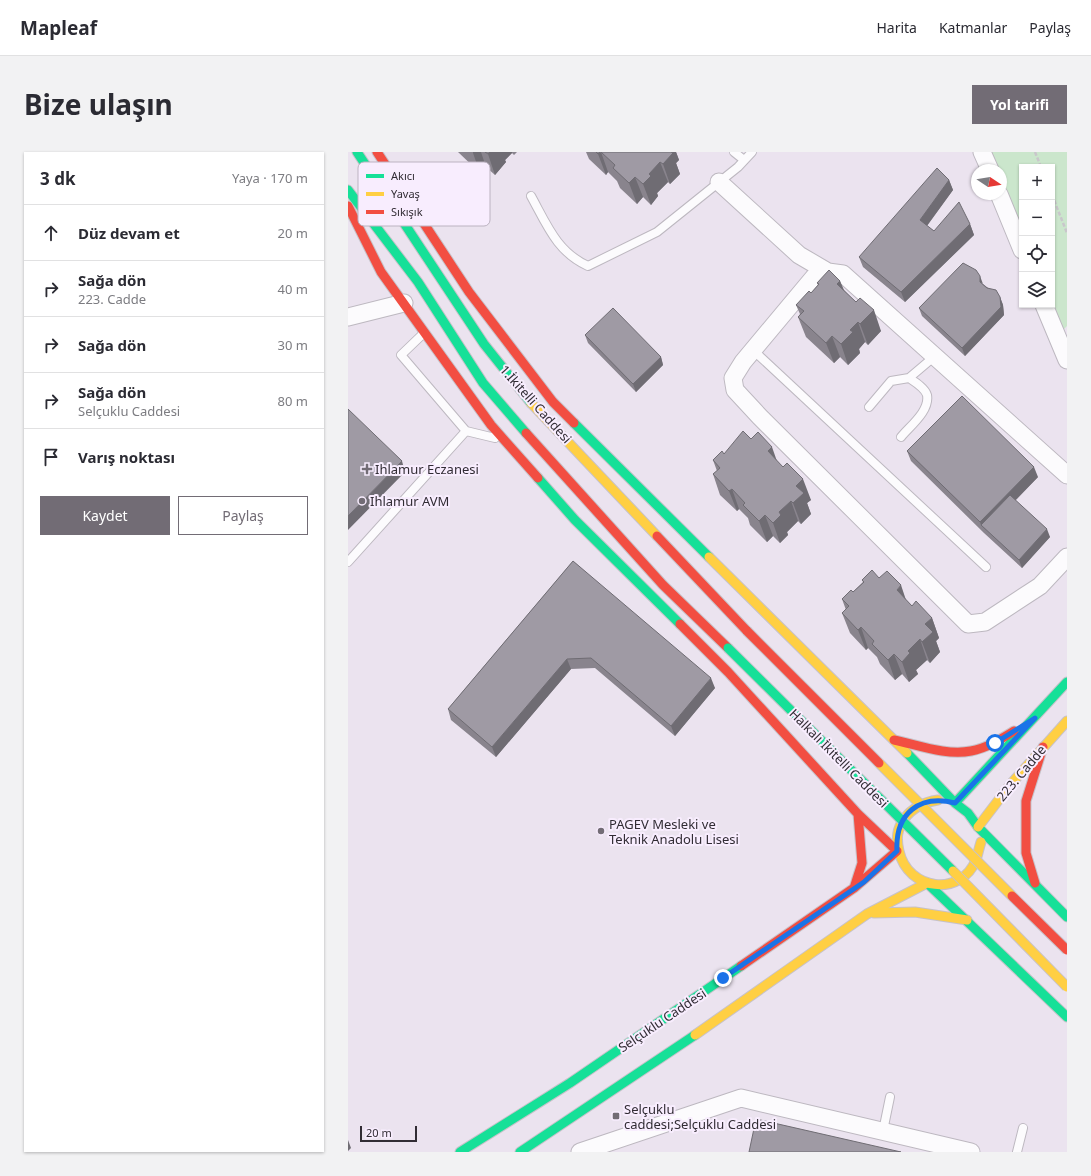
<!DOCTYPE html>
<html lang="tr">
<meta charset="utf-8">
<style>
body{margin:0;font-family:"Noto Sans",sans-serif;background:#f2f2f3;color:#2b2b33}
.controls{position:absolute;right:12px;top:12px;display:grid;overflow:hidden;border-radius:0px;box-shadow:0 1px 3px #0004}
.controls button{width:36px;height:36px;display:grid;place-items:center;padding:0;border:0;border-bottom:1px solid #e1e1e2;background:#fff;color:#2b2b33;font:20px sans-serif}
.compass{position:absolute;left:623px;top:12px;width:36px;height:36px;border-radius:50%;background:#fff;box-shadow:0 1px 3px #0004;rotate:102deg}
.scale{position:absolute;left:12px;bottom:10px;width:57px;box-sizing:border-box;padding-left:4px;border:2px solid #312c34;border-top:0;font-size:11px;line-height:14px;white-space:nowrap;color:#312c34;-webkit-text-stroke:3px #f8edfe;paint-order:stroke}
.stop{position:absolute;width:12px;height:12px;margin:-9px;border:3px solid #1a73e8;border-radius:50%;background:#fff}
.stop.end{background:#1a73e8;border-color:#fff;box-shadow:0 1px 4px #0008}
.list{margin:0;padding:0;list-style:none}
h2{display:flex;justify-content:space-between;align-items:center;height:52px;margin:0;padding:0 16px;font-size:17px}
h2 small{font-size:13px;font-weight:400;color:#7c7c81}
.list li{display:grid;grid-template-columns:26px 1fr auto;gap:12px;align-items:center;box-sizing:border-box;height:56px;padding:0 16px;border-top:1px solid #e1e1e2}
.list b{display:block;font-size:15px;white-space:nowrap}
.list p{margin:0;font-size:13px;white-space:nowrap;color:#7c7c81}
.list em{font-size:13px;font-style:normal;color:#7c7c81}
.actions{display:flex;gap:8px;padding:12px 16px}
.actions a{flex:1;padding:9px 0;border:1px solid #726c75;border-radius:0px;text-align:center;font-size:14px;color:#726c75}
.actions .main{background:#726c75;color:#fff}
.icon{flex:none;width:22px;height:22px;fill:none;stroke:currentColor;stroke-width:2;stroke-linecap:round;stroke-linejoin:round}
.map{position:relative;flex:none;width:719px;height:1000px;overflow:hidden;border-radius:0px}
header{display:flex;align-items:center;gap:24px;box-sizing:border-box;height:56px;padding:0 20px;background:#fff;border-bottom:1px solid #e1e1e2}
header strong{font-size:19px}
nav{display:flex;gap:22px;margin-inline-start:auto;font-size:14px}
.intro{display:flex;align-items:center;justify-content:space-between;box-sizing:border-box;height:96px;padding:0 24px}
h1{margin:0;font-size:28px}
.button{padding:10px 18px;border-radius:0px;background:#726c75;color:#fff;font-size:14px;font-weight:700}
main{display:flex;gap:24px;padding:0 24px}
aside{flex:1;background:#fff;border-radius:0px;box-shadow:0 1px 3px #0004}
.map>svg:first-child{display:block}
</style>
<header>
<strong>Mapleaf</strong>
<nav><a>Harita</a><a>Katmanlar</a><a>Paylaş</a></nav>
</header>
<div class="intro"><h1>Bize ulaşın</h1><a class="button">Yol tarifi</a></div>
<main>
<aside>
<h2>3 dk<small>Yaya · 170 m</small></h2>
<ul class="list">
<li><svg class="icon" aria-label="ahead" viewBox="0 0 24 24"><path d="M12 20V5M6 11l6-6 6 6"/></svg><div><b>Düz devam et</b></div><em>20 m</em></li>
<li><svg class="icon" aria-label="right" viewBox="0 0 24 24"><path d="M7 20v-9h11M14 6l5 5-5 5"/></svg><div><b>Sağa dön</b><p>223. Cadde</p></div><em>40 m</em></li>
<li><svg class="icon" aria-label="right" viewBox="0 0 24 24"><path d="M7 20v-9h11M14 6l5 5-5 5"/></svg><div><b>Sağa dön</b></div><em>30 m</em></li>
<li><svg class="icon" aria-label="right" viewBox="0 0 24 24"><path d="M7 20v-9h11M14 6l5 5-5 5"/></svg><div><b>Sağa dön</b><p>Selçuklu Caddesi</p></div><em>80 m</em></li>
<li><svg class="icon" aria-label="arrive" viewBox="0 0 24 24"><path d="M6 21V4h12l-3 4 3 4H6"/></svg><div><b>Varış noktası</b></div></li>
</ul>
<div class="actions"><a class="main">Kaydet</a><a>Paylaş</a></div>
</aside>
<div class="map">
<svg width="719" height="1000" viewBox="0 0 719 1000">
<rect width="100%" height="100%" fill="#ebe3ef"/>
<!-- park -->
<path fill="#cbe6cc" d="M634,0h85v174l-10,10 -5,-31v-138h-30v83l-21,-56v-24h-11z"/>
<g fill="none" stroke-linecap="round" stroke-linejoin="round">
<!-- lane casing -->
<g stroke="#bdb8c0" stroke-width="10">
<path id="lane" d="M386,0l10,8
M183,44c16,29 26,56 57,70l69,-34 81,-65 14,-15
M76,181l-23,22 65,76 29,7
M405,198l233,217
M521,255l22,-26 18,-3 26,-22
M553,285c9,-11 29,-26 26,-42 -2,-7 -12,-13 -18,-17
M0,410l118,-131
M535,979l7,-34
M669,1000l6,-24"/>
</g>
<!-- street casing -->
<g stroke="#bdb8c0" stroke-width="19">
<path id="street" d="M634,0l8,18
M371,30l80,73 29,17
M651,42l23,56
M696,153l23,55
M0,165l56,-14
M719,323l-224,-201 -15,-2 -14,5 -71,85 -10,16 2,12 25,27 208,207 17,-2 55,-36 27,-29
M232,1000l161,-54 230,54"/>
</g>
<!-- fast casing -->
<g stroke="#c7c2c9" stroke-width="11">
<path id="fast" d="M9,0l127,192 47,59
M0,38l70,92 65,101 43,50
M226,271l135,134
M190,326l37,42 105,104
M559,601l48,50 13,10 10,14 89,90
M607,651l112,-121
M579,731l140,134
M112,1000l110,-69 171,-117
M172,1000l175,-117"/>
</g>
<!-- slow casing -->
<g stroke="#c7c2c9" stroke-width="11">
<path id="slow" d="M183,251l126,133
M361,405l198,196
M590,648c-14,2 -25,7 -34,19 -7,10 -8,19 -5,32 9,40 62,46 77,9 2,-6 3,-12 5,-18
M630,675l32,-42 57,-64
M526,761l41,-1 52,8
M347,883l172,-121 60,-31"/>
</g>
<!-- jam casing -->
<g stroke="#c7c2c9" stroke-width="11">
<path id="jam" d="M29,0l92,140 84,110 21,21
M0,54l33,66 110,153 47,53
M178,281l137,152 65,63
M309,384l90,95
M332,472l48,48 130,142 4,49 -8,25
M546,588c24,5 53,16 77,11 16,-3 30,-12 43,-20
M510,662l39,37
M687,731l-9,-30v-52l17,-54
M393,814l113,-78 43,-37"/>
</g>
<!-- path -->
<path stroke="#c9c6cb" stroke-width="2.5" stroke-dasharray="4 2" stroke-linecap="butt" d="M687,0l6,15
M704,43l15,38"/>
<!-- lane -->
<use href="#lane" stroke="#fcfbfd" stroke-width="8"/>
<!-- street -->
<use href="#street" stroke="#fcfbfd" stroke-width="17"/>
<!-- fast -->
<use href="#fast" stroke="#16e098" stroke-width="9"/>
<!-- slow -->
<use href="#slow" stroke="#ffcf43" stroke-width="9"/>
<!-- jam -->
<use href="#jam" stroke="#f24e42" stroke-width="9"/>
<!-- fast-bridge casing -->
<g stroke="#c7c2c9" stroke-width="11" stroke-linecap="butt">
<path id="fast-bridge" d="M380,496l225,223"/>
</g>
<!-- slow-bridge casing -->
<g stroke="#c7c2c9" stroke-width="11" stroke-linecap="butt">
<path id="slow-bridge" d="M531,611l133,133
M605,719l114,116"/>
</g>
<!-- jam-bridge casing -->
<g stroke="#c7c2c9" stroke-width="11" stroke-linecap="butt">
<path id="jam-bridge" d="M399,479l132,132
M664,744l55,54"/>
</g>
<!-- fast-bridge -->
<use href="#fast-bridge" stroke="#16e098" stroke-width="9"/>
<!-- slow-bridge -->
<use href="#slow-bridge" stroke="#ffcf43" stroke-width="9"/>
<!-- jam-bridge -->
<use href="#jam-bridge" stroke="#f24e42" stroke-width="9"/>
</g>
<!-- wall -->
<path fill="#89848d" d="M110,0h59l-3,3 -2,-2 -7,7 1,2 -11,13 -9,-8 -6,6z
M238,0h90l3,8 -3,3 4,11 -10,10 -2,-2 -11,11 1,3 -7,9 -8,-8 -6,7 -17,-16 -3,-7 -9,-9 -2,3 -17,-16z
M601,28l4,10 -26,36 7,5 36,-7 4,11 -69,67 -42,-35 -4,-10z
M492,129l4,9 37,41 -13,14 -3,-3 -6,7 1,4 -12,12 -8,-8 -6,6 -28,-26 -8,-20 2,-3 -4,-9 15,-12 7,-8 -1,-2z
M635,132l17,13 3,8 1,10 -39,41 -43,-40 -3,-8z
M237,183l76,22 2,8 -27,27 -48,-49z
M403,287l26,22 34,39 -4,3 4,11 -10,10 -3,-3 -11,11 1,3 -8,8 -7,-7 -6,6 -17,-17 -2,-7 -9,-9 -2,2 -17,-16 -7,-21 4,-3 -4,-11z
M559,299l131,26 -23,24 35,36 -28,31 -38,-35 -73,-72z
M225,409l142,127 -40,48 -80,-68 -24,1 -75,88 -45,-37 -3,-11z
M531,426l27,22 6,6 20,12 7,20 -3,3 4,11 -10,11 -3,-3 -11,10 2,4 -9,8 -7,-8 -7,6 -15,-16 -3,-7 -9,-9 -2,2 -16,-17 -8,-20 4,-3 -4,-11 11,-7 10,-10 -1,-2z"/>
<!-- shaded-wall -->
<path fill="#6f6c73" d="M125,0h8l5,15 -6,6 -7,-20z
M142,0h22v1l-7,7 1,2 -11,13 -7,-21z
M253,0l7,20 -2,3 -8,-21z
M319,0h9l3,8 -3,3 4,11 -10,10 -7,-20z
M312,10l8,20 -11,11 1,3 -7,9 -8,-21 6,-10z
M287,25l8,20 -6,7 -8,-21z
M601,28l4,10 -30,41 -3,-11z
M622,72l4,11 -69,67 -4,-10z
M632,124l3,8 -3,-2z
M492,129l8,20 -11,-17z
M652,145l3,8 1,10 -39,41 -3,-8z
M526,158l7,21 -13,14 -8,-21z
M510,170l7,20 -6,7 1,4 -12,12 -7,-21 9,-14z
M484,184l8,21 -6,6 -8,-20z
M313,205l2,8 -27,27 -3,-8z
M424,295l7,20 -11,-16z
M54,309l3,11 -57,58v-14z
M686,315l4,10 -52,53 -5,-5 -1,-3z
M455,327l8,21 -4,3 4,11 -10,10 -8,-21 3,-17z
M384,337l7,20 -2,2 -8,-20z
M443,349l7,20 -11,11 1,3 -8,8 -7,-20 6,-11z
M417,363l8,21 -6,6 -8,-21z
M699,377l3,8 -28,31 -3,-8z
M553,433l7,21 -11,-16z
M584,466l7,20 -3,3 4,11 -10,11 -8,-21 3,-18z
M513,475l7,21 -2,2 -8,-20z
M572,487l7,21 -11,10 2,4 -9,8 -7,-20 6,-11z
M546,502l8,20 -7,6 -7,-20z
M219,507l4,10 -75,88 -4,-10z
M363,526l4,10 -40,48 -4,-10z
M0,988l3,8 -3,3z"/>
<!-- building -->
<path fill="#9f9aa4" stroke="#6f6c73" d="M137,0h5l-2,2z
M248,0h4l-2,2z
M253,0h70l2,1 -10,11 -3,-2 -11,12 2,2 -8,8 -8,-7 -6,6 -16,-15 2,-3z
M589,16l12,12 -29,40 14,11 25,-29 11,22 -69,68 -42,-35z
M615,111l13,7 4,6v6l7,6 9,2 4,7 1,10 -39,41 -43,-40z
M481,118l11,11 -3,3 19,18 4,-4 14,12 -14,14 -2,-2 -8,8 3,2 -12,12 -9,-8 -6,7 -28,-26 6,-6 -8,-6 13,-14 2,2 8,-9 -2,-1z
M265,156l48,49 -28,27 -48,-49z
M614,244l72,71 -54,55 -73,-71z
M0,257l54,52 -54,55z
M395,279l8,8 7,-7 14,15 -4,4 15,16 4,-4 16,16 -7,7 8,7 -11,10 -2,-2 -12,11 2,3 -8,8 -8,-8 -6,6 -16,-16 2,-2 -13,-14 -3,2 -16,-17 7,-6 -7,-8 9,-9 2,3z
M662,343l37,34 -28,31 -38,-35z
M225,409l138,117 -40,48 -80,-68 -24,1 -75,88 -44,-38z
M524,418l7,8 8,-7 14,14 -4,5 15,16 4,-5 16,17 -7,6 8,8 -11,10 -2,-3 -12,12 2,2 -8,9 -8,-8 -6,6 -16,-16 2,-3 -13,-14 -3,3 -16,-17 7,-7 -7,-7 9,-9 2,2 11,-10 -2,-2z
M408,967l145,33h-152z"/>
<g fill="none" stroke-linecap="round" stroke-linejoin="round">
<!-- route -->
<path stroke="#1a73e8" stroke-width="5" d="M375,826l141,-96 33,-31c-2,-37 22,-57 58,-48l80,-85 -40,25"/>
</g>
<!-- markers -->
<g fill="#726c75" stroke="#f8edfe" stroke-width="1.5">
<path d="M17 311h4v4h4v4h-4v4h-4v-4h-4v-4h4z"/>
<circle cx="14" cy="349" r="4"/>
<circle cx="253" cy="679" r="4"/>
<rect x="264" y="960" width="8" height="8" rx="2"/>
</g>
<g text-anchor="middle" stroke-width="4" stroke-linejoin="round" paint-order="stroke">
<!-- street labels -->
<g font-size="13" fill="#312c34" stroke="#f8edfe">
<text transform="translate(188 252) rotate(48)" y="5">1.İkitelli Caddesi</text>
<text transform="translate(491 606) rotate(45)" y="5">Halkalı İkitelli Caddesi</text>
<text transform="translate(673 621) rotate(-50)" y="5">223. Cadde</text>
<text transform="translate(314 868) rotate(-34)" y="5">Selçuklu Caddesi</text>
</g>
<!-- poi labels -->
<g font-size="13" fill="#312c34" stroke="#f8edfe" text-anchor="start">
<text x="27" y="322">Ihlamur Eczanesi</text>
<text x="22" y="354">Ihlamur AVM</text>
<text x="261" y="677">PAGEV Mesleki ve<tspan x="261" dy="15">Teknik Anadolu Lisesi</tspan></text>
<text x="276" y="962">Selçuklu<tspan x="276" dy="15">caddesi;Selçuklu Caddesi</tspan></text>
</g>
</g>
<!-- legend -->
<rect x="10" y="10" width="132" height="64" rx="6" fill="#f8edfe" stroke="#bcb3c1" stroke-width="1"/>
<rect x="18" y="22" width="18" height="4" fill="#16e098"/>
<rect x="18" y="40" width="18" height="4" fill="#ffcf43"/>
<rect x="18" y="58" width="18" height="4" fill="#f24e42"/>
<g font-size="11" fill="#312c34">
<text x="43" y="28">Akıcı</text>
<text x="43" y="46">Yavaş</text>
<text x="43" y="64">Sıkışık</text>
</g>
</svg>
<div class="controls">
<button>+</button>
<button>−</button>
<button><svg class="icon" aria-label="locate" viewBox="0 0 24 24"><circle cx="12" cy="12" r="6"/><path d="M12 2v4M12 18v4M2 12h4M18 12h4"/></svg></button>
<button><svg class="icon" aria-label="layers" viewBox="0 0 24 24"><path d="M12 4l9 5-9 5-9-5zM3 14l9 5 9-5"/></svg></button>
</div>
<svg class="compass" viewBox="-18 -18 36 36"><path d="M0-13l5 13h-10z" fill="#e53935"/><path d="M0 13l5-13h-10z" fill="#7c7c81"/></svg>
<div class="scale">20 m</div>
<div class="stop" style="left:647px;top:591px"></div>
<div class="stop end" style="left:375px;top:826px"></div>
</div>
</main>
